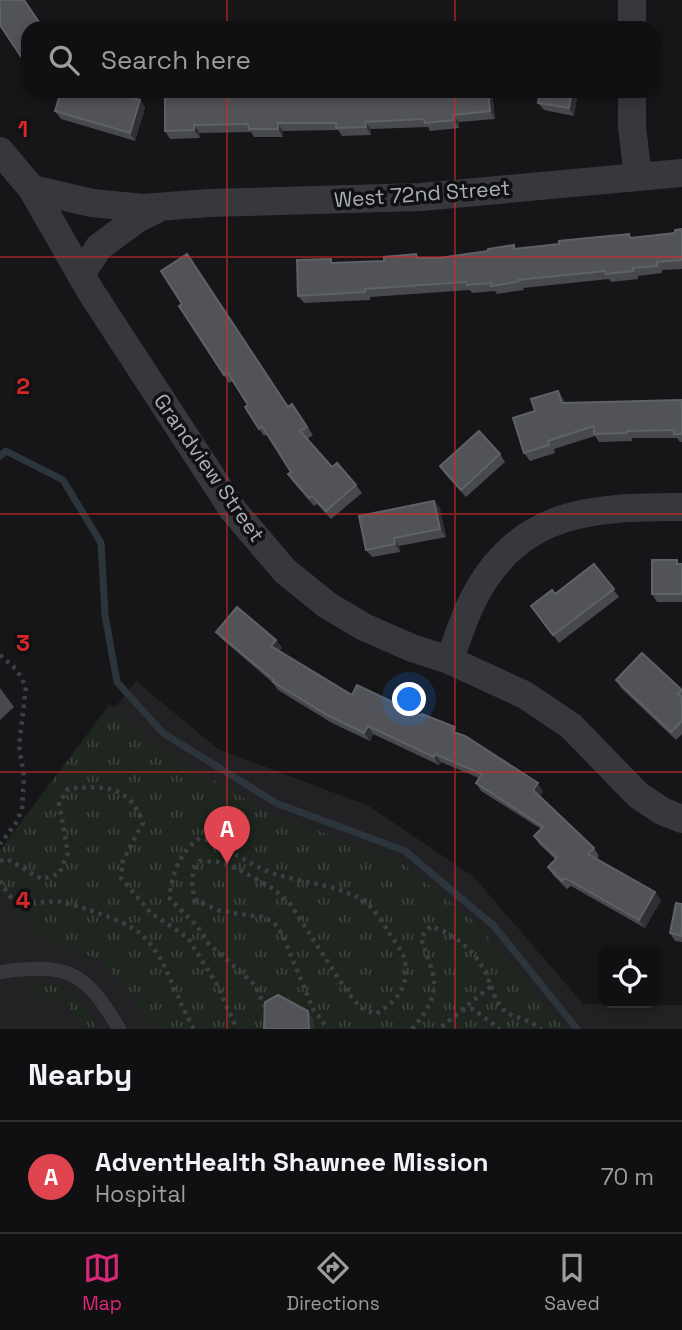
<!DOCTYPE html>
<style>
body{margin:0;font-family:"Space Grotesk",sans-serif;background:#1e1e20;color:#f1f3f6}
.controls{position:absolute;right:21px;bottom:21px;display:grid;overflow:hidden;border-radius:14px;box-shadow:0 4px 10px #0003}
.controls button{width:63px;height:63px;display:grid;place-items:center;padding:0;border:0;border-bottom:2px solid #303032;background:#101012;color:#f1f3f6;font:35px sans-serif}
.you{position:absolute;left:410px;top:700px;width:24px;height:24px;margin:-18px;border:5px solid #fff;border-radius:50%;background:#1a73e8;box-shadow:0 0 0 10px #1a73e833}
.badge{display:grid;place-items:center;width:46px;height:46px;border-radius:50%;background:#db2777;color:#fff;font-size:23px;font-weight:700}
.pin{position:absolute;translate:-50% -58px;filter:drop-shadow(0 2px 4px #0008)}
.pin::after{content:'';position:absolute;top:37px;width:24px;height:21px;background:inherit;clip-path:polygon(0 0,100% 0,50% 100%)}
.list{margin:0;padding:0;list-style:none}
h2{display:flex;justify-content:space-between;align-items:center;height:91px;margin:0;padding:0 28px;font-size:30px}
h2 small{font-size:23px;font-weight:400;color:#9c9d9f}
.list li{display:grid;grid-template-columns:46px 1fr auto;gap:21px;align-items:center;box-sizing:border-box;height:112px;padding:0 28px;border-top:2px solid #303032}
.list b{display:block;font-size:26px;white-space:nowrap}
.list p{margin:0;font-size:23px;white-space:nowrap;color:#9c9d9f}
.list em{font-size:23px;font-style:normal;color:#9c9d9f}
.icon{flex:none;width:38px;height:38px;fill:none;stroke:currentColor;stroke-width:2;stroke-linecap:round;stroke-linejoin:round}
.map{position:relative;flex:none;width:682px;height:1029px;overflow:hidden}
.search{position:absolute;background:#101012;box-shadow:0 4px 10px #0003;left:21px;right:21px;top:21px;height:77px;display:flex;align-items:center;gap:18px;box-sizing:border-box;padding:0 24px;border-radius:21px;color:#9c9d9f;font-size:26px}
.sheet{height:203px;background:#101012}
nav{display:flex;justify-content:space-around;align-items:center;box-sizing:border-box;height:98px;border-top:2px solid #303032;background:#101012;font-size:19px;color:#9c9d9f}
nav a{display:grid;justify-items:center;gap:4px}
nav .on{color:#db2777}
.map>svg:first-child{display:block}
</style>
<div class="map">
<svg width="682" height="1029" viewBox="0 0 682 1029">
<defs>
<pattern id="grass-tufts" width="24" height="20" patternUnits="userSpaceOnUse" patternTransform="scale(1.75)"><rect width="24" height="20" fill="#1e261f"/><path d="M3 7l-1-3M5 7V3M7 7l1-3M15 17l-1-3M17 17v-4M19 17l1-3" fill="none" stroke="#3c433d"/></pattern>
</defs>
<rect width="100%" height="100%" fill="#161618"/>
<!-- built -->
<path fill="#222225" d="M136,681l82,68 151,57 105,71 109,127 99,1v24h-682v-178z"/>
<!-- grass -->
<path fill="url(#grass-tufts)" d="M110,704l42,39 115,69 131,48 77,62 90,107h-413l-20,-35 -33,-35 -57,-20 -42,-48v-41z
M32,982c37,0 48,18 65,47h-15l-20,-33 -19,10 -13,-21z"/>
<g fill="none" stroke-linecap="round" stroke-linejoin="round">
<!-- stream -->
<path stroke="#2c353c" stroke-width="7" d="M0,456l6,-5 57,29 38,63 4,72 12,67 46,51 113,70 129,48 89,75 83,103"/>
<!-- path -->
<path stroke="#3d3f44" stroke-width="4.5" stroke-dasharray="3.5 5" stroke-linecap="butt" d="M0,655l17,15 9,17 -7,59 5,30 -2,34 -6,13 -16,21
M0,861l7,-2 35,20 17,-5 9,-21 -9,-50 9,-14c37,-4 61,-4 75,34l-20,37 -2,18 30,35 37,25 28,45 21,46
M0,881c4,6 8,14 13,18 13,10 33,0 48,3 16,3 64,19 76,29 28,20 39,69 57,98
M491,986c14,40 24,23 50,43
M265,1007l-10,-22 -46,-41 -11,-17 -28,-28c0,-22 10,-48 30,-61 25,8 46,25 72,35 29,10 65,11 92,28 9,6 17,19 23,29 6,9 17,22 18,32 4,26 -9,40 -29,52l-15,-6 -13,-15 -59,-91 -17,-14 -32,-18 -21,-8 -19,-1c-11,13 -8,24 -5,39l25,11 42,6 12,5 9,14 30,73 15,20
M462,1010l11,-1 27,20
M412,1029c18,-21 28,-38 18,-65 -3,-10 -7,-17 -9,-27l10,-11c31,12 49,29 60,60l-52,43"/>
<!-- service -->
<path stroke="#37383d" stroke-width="14" d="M0,972c67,-9 85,-2 119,57"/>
<!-- minor -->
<path stroke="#37383d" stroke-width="28" d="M632,28v-28
M632,91v36l6,50
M0,151l32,38 59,103 142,218 52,61 42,34 37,22 48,21 37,12 76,35 46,31 67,69 24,16 20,8
M32,189l60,14 51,5 65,-5 213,-6 261,-24
M81,274l18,-27 38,-28 20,-10
M449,660c9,-21 15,-44 26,-64 46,-87 120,-89 207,-89"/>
</g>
<!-- wall -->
<path fill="#47494d" d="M378,91h114l3,28 -36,3v6l-29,3 -2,-4 -57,2v6l-29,1 -4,-6 -55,1v6h-29l-3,-5 -51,1v5l-30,1 -5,-8 149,-37z
M578,91l-4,25 -30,-6 -6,-7z
M140,100l5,8 -10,33 -74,-22 -6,-8z
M682,229v40l-20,1v3l-24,3v3l-27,3 -2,-3 -86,9 1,2 -27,4 -2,-3 -23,2 -2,-3 -100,7v3l-66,3 -6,-7 35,-33 51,-2 32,-7 3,4h20l49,-7 26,-6 2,4 116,-11 43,-5z
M179,306l109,101 4,-3 21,31 -6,4 25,28 24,18 6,8 -31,26 -14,-15 -3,2 -21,-24 -5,-8 3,-2 -23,-38 -4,2 -19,-29 3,-2 -15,-24 -4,2z
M558,391l7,12 117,-3v42h-2l-3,-4h-45v3l-33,1 -4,-6 -41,13 1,4 -25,8 -6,-8 11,-42z
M500,454l5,8 -39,35 -21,-23 -5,-8z
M434,501l6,8 6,28 -47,9 1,6 -28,5 -6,-7z
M594,564l25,33 -60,46 -28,-37 24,-12z
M679,564h3v38h-25l-5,-8z
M216,632l60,8 6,8 -3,3 73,44 108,39 83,57 -3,5 54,52 5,8 -2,3 64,41 -16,28 -74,-42 -4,3 -14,-14 -5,-8 7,-8 -16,-15 -5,-8 7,-7 -60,-38 -5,-8 3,-5 -38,-16 -2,3 -66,-31 -3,7 -38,-18 -54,-33 -5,-7 -51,-44z
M642,653l40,37v44l-6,6 -55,-52 -5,-8z
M0,688l14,19 -14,13z
M682,904v38l-7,-1 -5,-8z"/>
<!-- shaded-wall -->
<path fill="#2f3033" d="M488,91h4l3,28 -5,-8z
M572,91h6l-4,25 -5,-8z
M140,100l5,8 -10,33 -5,-8z
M453,115l6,7v6l-5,-8z
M365,122l6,7v6l-5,-8z
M278,123l5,8v6l-5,-8z
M194,125l6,8v5l-6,-8z
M558,391l6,8 4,12 -6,-8z
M434,501l6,8 6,28 -6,-8z
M394,538l5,8 1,6 -5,-8z
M276,640l6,8 -5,6 -6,-8z
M368,726l5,8 -3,7 -6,-8z
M435,754l6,8 -2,3 -5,-8z
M538,783l5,8 -4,7 -6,-8z
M655,892l6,8 -16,28 -6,-8z
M308,1011l5,7 1,11h-5z"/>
<!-- building -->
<path fill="#525359" stroke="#5f6168" stroke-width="2" d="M0,0h21l1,1 2,-1 19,28h-15v39l-28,-42z
M61,91h50l29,9 -10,33 -75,-22z
M378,91h110l2,20 -37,4 1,5 -29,3 -1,-4 -59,3 1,5 -30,1v-5h-58v6h-29l-1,-5 -54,1v5l-29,1v-36l149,-1z
M540,91h32l-3,17 -31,-5z
M682,229v31l-25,2v4l-24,2v3l-27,3 -1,-3 -87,9v2l-27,4v-3l-24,2 -1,-3 -101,7v3l-67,4 -1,-36 34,-1v4l53,-2v-4l32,-3 1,4h22l49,-7v-2l26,-4v4l45,-5v-3l70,-7 1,4 45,-5v-3z
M187,254l101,153 4,-3 15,23 -7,4 32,36 5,-4 19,22 -30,26 -14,-15 -3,2 -21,-24 3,-2 -29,-46 -3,3 -14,-22 3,-2 -20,-32 -4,2 -45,-69 3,-2 -21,-33z
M558,391l4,12 120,-3v34h-8v-4l-47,1v2l-33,1v-8l-46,15 1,4 -25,8 -11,-35 22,-7 -4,-12z
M479,431l21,23 -39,36 -21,-24z
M434,501l6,28 -46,9 1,6 -29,6 -7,-34z
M652,560h25v4h5v30h-30z
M594,564l20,25 -61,46 -22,-29 21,-16 3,4z
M237,607l39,33 -5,6 81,49 5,-10 65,31v-2l33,13 -2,5 12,4 73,47 -5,7 61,58 -6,6 67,38 -16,28 -74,-42 -3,3 -14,-14 9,-9 -23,-22 9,-9 -67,-44 6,-9 -47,-20 -1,3 -66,-31 -4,7 -37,-18 -54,-33 1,-2 -58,-48z
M642,653l40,37 -4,4 4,3v24l-11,11 -55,-52z
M676,903l6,1v32l-12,-3z
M278,995l30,16 1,18h-45l1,-27z"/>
<!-- grid -->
<path fill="none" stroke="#d62828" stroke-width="2" stroke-opacity="0.55" d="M227,0v28M455,0v28M227,91v938M455,91v938M0,257h682M0,514h682M0,772h682"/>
<g text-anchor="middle" stroke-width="7" stroke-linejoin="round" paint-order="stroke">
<!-- street labels -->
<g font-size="21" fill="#a8adb8" stroke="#111113">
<text transform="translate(422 194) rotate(-4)" y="7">West 72nd Street</text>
<text transform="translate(209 468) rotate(55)" y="7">Grandview Street</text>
</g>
</g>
<g font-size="23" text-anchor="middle" font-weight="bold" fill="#d62828" stroke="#111113" stroke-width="7" stroke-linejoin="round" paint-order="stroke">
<text x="23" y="137">1</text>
<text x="23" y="394">2</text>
<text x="23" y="651">3</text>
<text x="23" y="908">4</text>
</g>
</svg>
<div class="controls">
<button><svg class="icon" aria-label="locate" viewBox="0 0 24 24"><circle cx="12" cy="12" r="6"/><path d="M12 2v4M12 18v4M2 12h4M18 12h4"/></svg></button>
</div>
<div class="you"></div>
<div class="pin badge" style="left:227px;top:864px;background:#e0444e">A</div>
<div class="search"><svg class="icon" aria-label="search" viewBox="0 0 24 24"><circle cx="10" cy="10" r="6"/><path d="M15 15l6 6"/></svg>Search here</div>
</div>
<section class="sheet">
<h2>Nearby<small></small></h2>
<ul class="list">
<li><span class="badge" style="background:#e0444e">A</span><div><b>AdventHealth Shawnee Mission</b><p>Hospital</p></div><em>70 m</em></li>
</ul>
</section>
<nav>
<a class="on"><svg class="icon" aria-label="map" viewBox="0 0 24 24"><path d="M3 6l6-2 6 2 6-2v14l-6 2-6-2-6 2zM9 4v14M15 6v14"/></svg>Map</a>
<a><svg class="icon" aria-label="directions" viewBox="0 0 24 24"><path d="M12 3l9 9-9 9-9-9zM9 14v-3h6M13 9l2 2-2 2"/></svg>Directions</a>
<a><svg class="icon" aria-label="saved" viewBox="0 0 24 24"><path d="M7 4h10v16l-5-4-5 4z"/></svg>Saved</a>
</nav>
